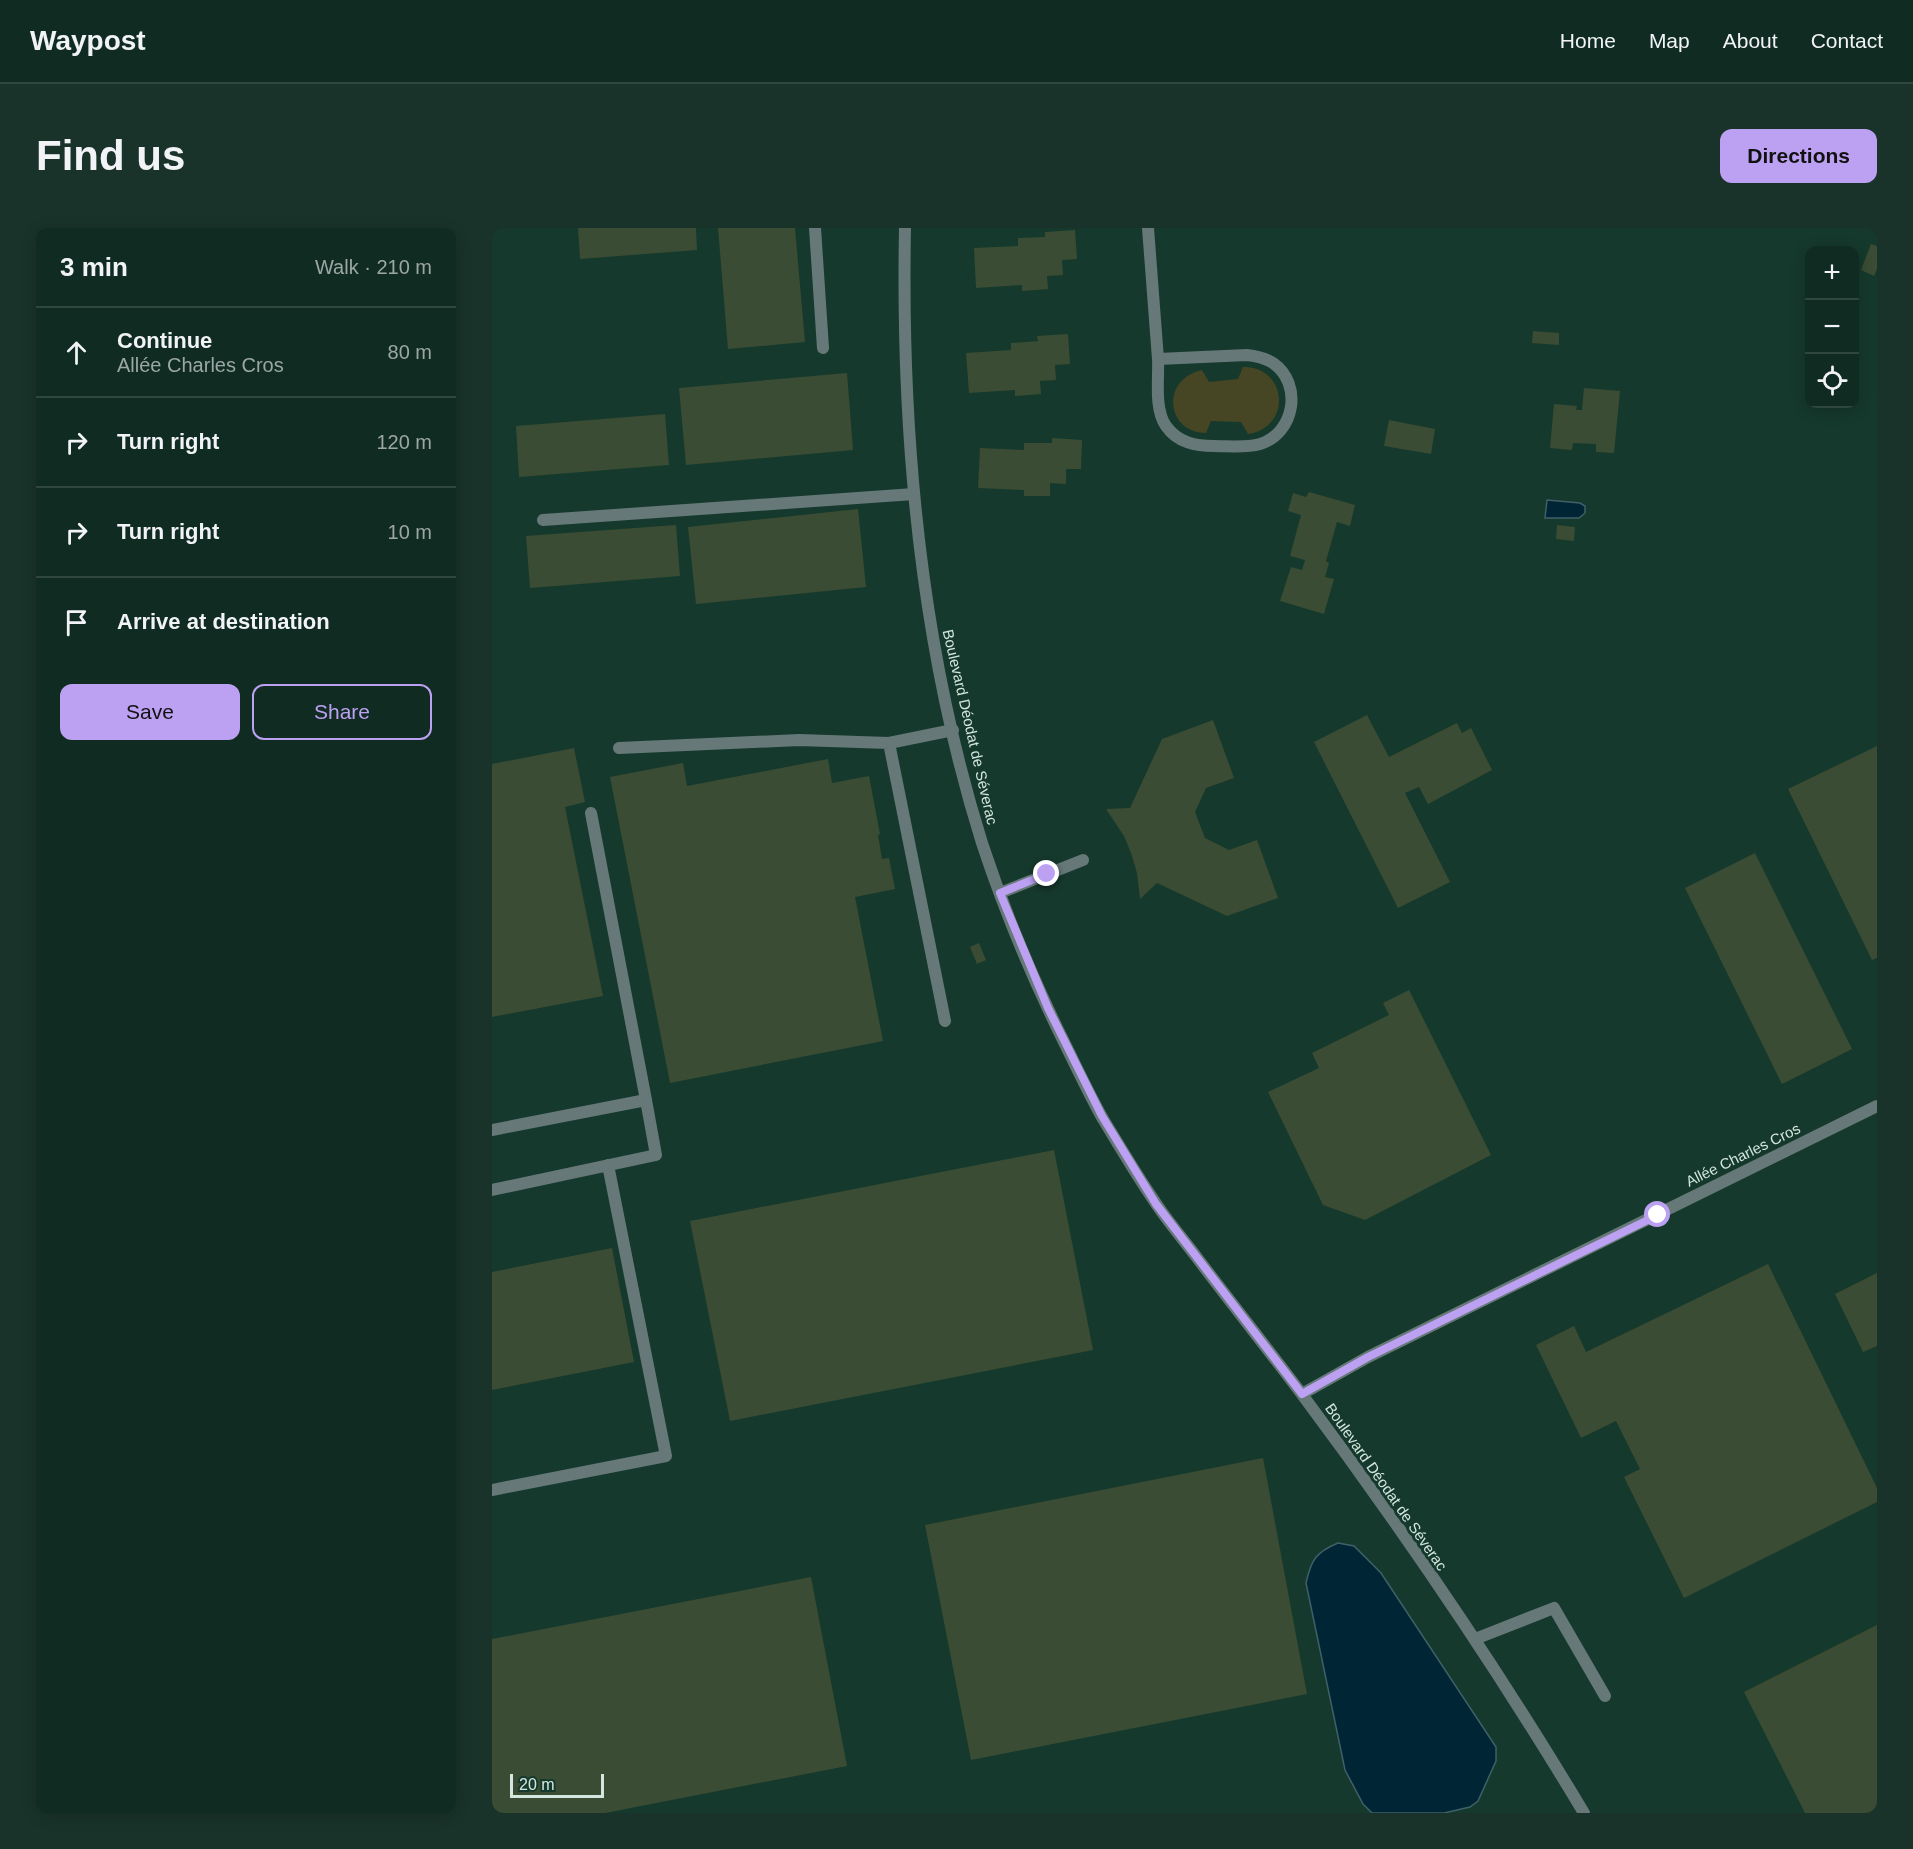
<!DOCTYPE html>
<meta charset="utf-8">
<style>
body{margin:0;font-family:Arial,sans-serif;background:#19332a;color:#f1f3f6}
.controls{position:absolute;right:18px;top:18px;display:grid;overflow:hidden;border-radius:12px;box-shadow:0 3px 15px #0003}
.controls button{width:54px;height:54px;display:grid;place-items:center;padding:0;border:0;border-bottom:2px solid #304740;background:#102b22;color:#f1f3f6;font:30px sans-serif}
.scale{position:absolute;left:18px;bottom:15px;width:94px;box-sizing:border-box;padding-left:6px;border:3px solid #d4e7df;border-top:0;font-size:16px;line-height:21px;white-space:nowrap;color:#d4e7df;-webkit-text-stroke:4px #16392d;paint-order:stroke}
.stop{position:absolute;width:18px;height:18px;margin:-14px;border:4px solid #bca0f2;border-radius:50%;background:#fff}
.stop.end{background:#bca0f2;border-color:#fff;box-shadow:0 2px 6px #0008}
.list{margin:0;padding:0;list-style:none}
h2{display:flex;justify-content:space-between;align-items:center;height:78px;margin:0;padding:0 24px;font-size:26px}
h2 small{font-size:20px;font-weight:400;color:#9ca7a5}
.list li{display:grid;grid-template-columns:39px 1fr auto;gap:18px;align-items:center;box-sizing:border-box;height:90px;padding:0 24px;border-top:2px solid #304740}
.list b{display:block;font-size:22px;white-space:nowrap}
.list p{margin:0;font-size:20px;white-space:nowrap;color:#9ca7a5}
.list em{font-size:20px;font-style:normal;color:#9ca7a5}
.actions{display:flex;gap:12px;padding:18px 24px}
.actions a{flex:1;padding:14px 0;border:2px solid #bca0f2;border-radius:12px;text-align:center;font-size:21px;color:#bca0f2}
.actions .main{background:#bca0f2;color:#111}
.icon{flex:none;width:33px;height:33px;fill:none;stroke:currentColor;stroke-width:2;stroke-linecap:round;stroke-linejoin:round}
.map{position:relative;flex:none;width:1385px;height:1585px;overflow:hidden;border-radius:12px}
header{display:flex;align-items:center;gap:36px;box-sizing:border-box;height:84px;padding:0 30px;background:#102b22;border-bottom:2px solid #304740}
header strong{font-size:28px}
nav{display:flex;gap:33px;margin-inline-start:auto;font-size:21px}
.intro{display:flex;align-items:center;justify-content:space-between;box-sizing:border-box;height:144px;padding:0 36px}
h1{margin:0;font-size:42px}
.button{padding:15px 27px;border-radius:12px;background:#bca0f2;color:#111;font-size:21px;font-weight:700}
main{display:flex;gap:36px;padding:0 36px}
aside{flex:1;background:#102b22;border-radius:12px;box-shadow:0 3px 15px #0003}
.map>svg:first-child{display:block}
</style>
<header>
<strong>Waypost</strong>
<nav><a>Home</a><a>Map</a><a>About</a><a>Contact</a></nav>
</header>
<div class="intro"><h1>Find us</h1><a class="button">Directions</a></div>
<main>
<aside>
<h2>3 min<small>Walk · 210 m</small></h2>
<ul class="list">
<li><svg class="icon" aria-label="ahead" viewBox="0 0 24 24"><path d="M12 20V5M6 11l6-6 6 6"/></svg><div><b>Continue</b><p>Allée Charles Cros</p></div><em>80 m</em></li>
<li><svg class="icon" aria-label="right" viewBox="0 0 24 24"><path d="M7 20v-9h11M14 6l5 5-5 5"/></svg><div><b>Turn right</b></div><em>120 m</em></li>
<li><svg class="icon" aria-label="right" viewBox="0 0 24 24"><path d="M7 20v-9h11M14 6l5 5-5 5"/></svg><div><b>Turn right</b></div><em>10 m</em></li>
<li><svg class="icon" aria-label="arrive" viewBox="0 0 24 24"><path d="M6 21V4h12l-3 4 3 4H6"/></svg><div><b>Arrive at destination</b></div></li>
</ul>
<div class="actions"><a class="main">Save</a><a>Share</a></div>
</aside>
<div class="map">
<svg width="1385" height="1585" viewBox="0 0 1385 1585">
<rect width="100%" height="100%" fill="#16392d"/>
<!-- green -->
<path fill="#474624" d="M751,139c44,-1 50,60 5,67l-7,-12 -30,-1 -5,12c-41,-1 -45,-54 -4,-63l7,12 29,-3z"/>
<!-- water -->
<path fill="#002636" stroke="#406069" stroke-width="1.5" d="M1055,272l33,3 5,3v7l-6,5h-34z
M846,1315l16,3 27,27 115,174v14l-18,40 -8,6 -26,6h-72l-9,-9 -18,-34 -39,-187c5,-23 10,-31 32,-40z"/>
<!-- building -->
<path fill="#3a4c33" d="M86,0h118l1,22 -117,9z
M226,0h77l10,114 -77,7z
M583,2l2,29 -15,1 1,15 -16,1 1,13 -26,2v-6l-46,3 -2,-40 44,-2v-8l27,-1v-5z
M1379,16l6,2v23l-3,7 -13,-6z
M1041,103l26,2v12l-27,-2z
M576,106l2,30 -15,1 1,15 -16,1 1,13 -26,2v-6l-46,3 -3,-40 45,-3v-7l27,-2 -1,-5z
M355,145l6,77 -167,15 -7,-77z
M1092,160l36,3 -6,62 -18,-1v-8l-23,-1 -1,7 -22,-2 4,-44 23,2 -1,4h6z
M173,186l4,51 -150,12 -3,-51z
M897,192l46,9 -4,25 -47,-8z
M560,210l30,2 -1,29h-15v15l-16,-1v13h-26v-6l-46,-2 2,-40 44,2v-7h28z
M817,264l46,13 -5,21 -13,-4 -11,39 3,2 -4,14 9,2 -10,35 -44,-13 11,-34 11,3 3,-10 -15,-4 11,-41 -13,-4 5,-18 13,4z
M366,281l8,78 -170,17 -8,-77z
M184,297l4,51 -150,12 -4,-52z
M1065,297l18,2 -1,14 -18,-2z
M875,487l22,42 68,-34 5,10 9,-5 21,42 -64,34 -9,-17 -14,6 45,89 -52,26 -84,-166z
M721,492l21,58 -28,10 -11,24 10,26 24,12 28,-10 21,58 -51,18 -70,-33 -17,16 -3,-26 -6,-20 -7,-17 -18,-27 24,-1 32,-69z
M1385,518v212l-5,2 -84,-171z
M82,520l11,54 -20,5 38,189 -111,21v-253z
M336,531l4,24 37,-7 11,58 -2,1 4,24 7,-1 6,31 -40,8 28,144 -213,42 -60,-306 73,-14 4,23z
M1263,625l97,196 -70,35 -97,-196z
M487,715l7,17 -9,4 -7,-17z
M917,762l82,165 -126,65 -42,-15 -55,-113 51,-24 -7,-15 77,-38 -6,-12z
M562,922l39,200 -363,71 -40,-200z
M120,1020l22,114 -142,28v-118z
M1276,1036l109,224v14l-193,96 -60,-121 16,-8 -24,-48 -35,17 -45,-93 38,-19 12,26z
M1385,1045v73l-14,6 -28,-58z
M771,1230l44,236 -336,66 -46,-235z
M319,1349l36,189 -242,47h-113v-174z
M1385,1397v188h-72l-61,-121z"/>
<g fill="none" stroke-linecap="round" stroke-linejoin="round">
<!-- lane -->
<path stroke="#667878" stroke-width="12" d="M323,0l8,120
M51,292l371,-26
M397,515l56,278
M127,520l180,-8 90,3 64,-13
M508,665l83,-33
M0,902l154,-30 -55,-287
M0,962l164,-35 -10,-55
M0,1262l174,-34 -58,-291
M983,1411l79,-31 51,88"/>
<!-- street -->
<path stroke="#667878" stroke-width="12" d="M413,0c-4,207 15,417 77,615 22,67 50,134 81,197 13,26 26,54 40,79 17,28 34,57 52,83 13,20 29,38 43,57 34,45 69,89 103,134 101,135 196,275 283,420
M656,0l10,131
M755,127c9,1 18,3 26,8 30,21 22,70 -13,81 -14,4 -31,2 -46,2 -18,0 -36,-3 -48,-20 -12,-17 -7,-47 -8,-67z
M810,1166l66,-37 509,-251"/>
</g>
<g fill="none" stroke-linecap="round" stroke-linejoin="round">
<!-- route -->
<path stroke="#bca0f2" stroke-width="8" d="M555,646l-47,19 48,115 54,108 54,88 146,190 66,-37 290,-142"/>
</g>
<g text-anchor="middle" stroke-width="6" stroke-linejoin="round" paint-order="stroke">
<!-- street labels -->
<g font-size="15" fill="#d4e7df" stroke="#16392d">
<text transform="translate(478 499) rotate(77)" y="5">Boulevard Déodat de Séverac</text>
<text transform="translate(1251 927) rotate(-26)" y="5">Allée Charles Cros</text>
<text transform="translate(894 1259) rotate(55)" y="5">Boulevard Déodat de Séverac</text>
</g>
</g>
</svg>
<div class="controls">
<button>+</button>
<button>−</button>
<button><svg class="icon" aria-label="locate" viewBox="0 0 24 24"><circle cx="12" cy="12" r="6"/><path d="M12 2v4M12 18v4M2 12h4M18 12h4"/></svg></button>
</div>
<div class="scale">20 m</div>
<div class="stop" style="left:1166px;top:987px"></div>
<div class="stop end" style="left:555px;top:646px"></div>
</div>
</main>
